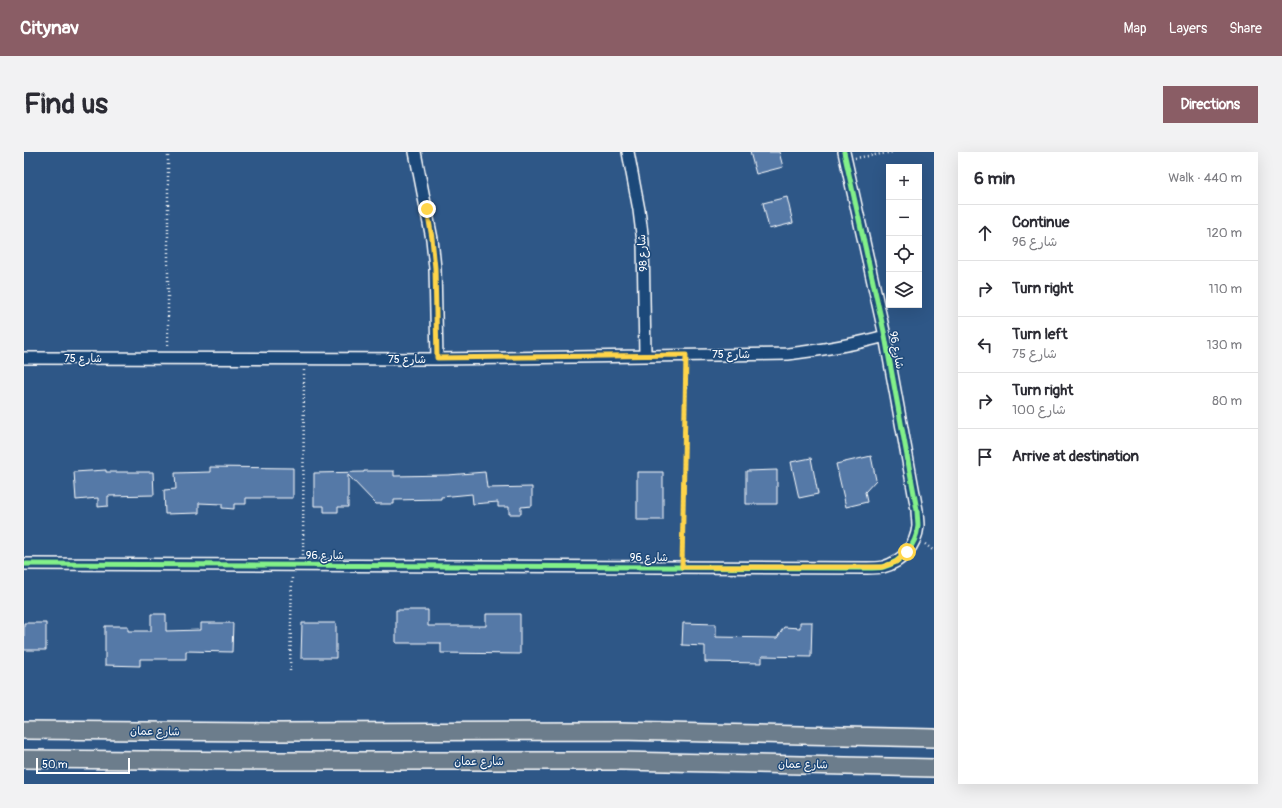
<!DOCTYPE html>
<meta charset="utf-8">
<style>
body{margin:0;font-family:Pangolin,"Playpen Sans Arabic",sans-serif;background:#f2f2f3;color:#2b2b33}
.controls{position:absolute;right:12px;top:12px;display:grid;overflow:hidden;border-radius:0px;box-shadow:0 4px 16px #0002}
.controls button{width:36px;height:36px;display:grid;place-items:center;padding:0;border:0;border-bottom:1px solid #e1e1e2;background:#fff;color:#2b2b33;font:20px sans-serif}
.scale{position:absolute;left:12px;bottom:10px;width:94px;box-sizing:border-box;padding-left:4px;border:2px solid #fff;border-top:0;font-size:11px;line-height:14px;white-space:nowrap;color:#fff;-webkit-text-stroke:3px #1f4a7a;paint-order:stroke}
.stop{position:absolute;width:12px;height:12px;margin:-9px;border:3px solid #ffd54a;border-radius:50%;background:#fff}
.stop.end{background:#ffd54a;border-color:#fff;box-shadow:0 1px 4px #0008}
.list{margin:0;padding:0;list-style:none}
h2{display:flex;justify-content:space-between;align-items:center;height:52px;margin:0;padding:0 16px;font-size:17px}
h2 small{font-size:13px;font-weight:400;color:#7c7c81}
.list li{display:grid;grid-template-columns:26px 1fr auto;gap:12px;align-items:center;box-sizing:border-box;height:56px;padding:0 16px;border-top:1px solid #e1e1e2}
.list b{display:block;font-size:15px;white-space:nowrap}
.list p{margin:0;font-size:13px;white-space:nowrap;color:#7c7c81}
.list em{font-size:13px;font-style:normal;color:#7c7c81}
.icon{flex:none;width:22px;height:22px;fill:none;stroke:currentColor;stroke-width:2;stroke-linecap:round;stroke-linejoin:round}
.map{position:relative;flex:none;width:910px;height:632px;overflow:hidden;border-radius:0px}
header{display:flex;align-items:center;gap:24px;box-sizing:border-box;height:56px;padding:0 20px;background:#8a5d65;color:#fff}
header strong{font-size:19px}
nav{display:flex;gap:22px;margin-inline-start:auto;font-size:14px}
.intro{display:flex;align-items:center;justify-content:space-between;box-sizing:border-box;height:96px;padding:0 24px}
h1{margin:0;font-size:28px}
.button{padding:10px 18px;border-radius:0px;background:#8a5d65;color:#fff;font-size:14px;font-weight:700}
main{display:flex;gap:24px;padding:0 24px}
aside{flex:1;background:#fff;border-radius:0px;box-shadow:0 4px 16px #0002}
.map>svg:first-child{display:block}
</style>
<header>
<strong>Citynav</strong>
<nav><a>Map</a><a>Layers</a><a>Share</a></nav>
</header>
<div class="intro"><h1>Find us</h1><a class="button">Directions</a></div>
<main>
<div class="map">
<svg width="910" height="632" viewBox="0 0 910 632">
<rect width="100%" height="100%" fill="#2e5787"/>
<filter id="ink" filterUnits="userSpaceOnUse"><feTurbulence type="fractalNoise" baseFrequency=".025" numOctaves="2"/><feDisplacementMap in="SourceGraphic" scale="8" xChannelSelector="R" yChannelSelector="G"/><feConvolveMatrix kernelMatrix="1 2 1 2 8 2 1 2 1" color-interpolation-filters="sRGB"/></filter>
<g filter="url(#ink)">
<!-- building -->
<path fill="#5579a7" stroke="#fff" d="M726,0h29l4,15 -27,7z
M763,45l6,26 -24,6 -6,-26z
M847,304l5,24 -11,12 2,10 -21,5 -10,-43z
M787,306l7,36 -19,4 -8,-36z
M186,315l83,1v30h-47v6h-12v5l-12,-1v-4l-23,-1v10l-34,1 -1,-24 12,-1 -1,-16 35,-1z
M82,318v2h47l1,23 -46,1v10l-10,1v-9l-22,2 -2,-28z
M753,318v34h-31v-33z
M340,319h30v5l54,-1 37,-3 2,16 45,-1v19l-11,1v7h-12v-7h-11v-5l-25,2 -1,-10 -31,3v2l-47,1v4h-18l-28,-29v32h-10v5h-14v-6h-10v-33l50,-1z
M613,320h26v48h-26z
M372,458h32v16h58v-12h34v40l-79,-1v-10h-45z
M127,462h15v17l35,-1v-7h32l-1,29 -46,-1v8h-46v7l-35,-1v-39h23v5h23z
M776,470h12l-1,35 -49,-1v7l-57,-1v-16l-23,-1 1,-22 33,1v13l61,1 7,-11 16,1z
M0,471h22v27h-22z
M278,471h34v35h-35z"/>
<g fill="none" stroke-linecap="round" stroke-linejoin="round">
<!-- minor casing -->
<g stroke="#fff" stroke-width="14">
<path id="minor" d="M391,0l17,87 3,29 2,91
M604,0l11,58 4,32 2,113
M0,206l413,1 351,-5c33,-4 65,-9 97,-18
M0,412l843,4c5,0 11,0 16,-1 19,-5 33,-21 35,-41 0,-5 -1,-11 -1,-16l-32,-174 -41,-184"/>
</g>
<!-- primary casing -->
<g stroke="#fff" stroke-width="20">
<path id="primary" d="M0,578l251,2 343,-1 316,7
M0,607l251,2h346l313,7"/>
</g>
<!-- path -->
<path stroke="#fff" stroke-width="2.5" stroke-dasharray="1 3" stroke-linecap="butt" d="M144,0v196
M831,6l39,-6
M901,392l9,7
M279,403l1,-185
M658,404l4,-191
M266,519l2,-95"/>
<!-- minor -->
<use href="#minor" stroke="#1f4a7a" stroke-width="11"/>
<!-- primary -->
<use href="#primary" stroke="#6c7d8c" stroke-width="17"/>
<!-- cycleway casing -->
<g stroke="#1f4a7a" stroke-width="8">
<path id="cycleway" d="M0,412l843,4c5,0 11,0 16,-1 19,-5 33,-21 35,-41 0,-5 -1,-11 -1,-16l-32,-174 -41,-184"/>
</g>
<!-- cycleway -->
<use href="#cycleway" stroke="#82f089" stroke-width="5"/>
</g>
</g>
<g fill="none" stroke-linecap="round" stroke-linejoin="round" filter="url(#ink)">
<!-- route -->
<path stroke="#ffd54a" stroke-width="5" d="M403,57l5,29 3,30 2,90 249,-3 -4,212h200l14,-5 11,-10"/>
</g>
<g text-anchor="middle" stroke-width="3" stroke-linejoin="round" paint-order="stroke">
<!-- street labels -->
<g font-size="11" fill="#fff" stroke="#1f4a7a">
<text transform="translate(618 101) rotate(-93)" y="4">شارع 98</text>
<text transform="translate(873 198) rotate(79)" y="4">شارع 96</text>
<text x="707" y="206">شارع 75</text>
<text x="59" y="210">شارع 75</text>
<text x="383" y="211">شارع 75</text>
<text x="301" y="407">شارع 96</text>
<text x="625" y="409">شارع 96</text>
<text transform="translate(131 579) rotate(1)" y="4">شارع عمان</text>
<text x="455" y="613">شارع عمان</text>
<text transform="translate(779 612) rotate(1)" y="4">شارع عمان</text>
</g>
</g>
</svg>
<div class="controls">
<button>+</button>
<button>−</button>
<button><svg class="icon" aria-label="locate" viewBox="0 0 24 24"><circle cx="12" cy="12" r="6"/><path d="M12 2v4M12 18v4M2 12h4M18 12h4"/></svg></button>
<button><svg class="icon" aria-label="layers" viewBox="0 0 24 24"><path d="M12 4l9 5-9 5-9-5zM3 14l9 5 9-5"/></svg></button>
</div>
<div class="scale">50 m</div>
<div class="stop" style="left:883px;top:400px"></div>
<div class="stop end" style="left:403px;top:57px"></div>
</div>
<aside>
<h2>6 min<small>Walk · 440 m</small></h2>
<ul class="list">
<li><svg class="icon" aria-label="ahead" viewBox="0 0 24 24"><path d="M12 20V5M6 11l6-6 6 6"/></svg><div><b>Continue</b><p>شارع 96</p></div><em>120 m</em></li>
<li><svg class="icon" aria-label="right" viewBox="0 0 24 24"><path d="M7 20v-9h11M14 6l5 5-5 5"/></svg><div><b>Turn right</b></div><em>110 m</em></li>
<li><svg class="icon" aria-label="left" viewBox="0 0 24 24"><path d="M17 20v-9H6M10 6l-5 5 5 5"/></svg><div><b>Turn left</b><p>شارع 75</p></div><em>130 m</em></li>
<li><svg class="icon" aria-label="right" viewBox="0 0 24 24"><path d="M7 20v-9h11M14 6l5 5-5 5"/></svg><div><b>Turn right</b><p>شارع 100</p></div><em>80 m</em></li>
<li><svg class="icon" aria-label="arrive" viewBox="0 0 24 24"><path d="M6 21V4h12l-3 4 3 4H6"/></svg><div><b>Arrive at destination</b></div></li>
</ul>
</aside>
</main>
